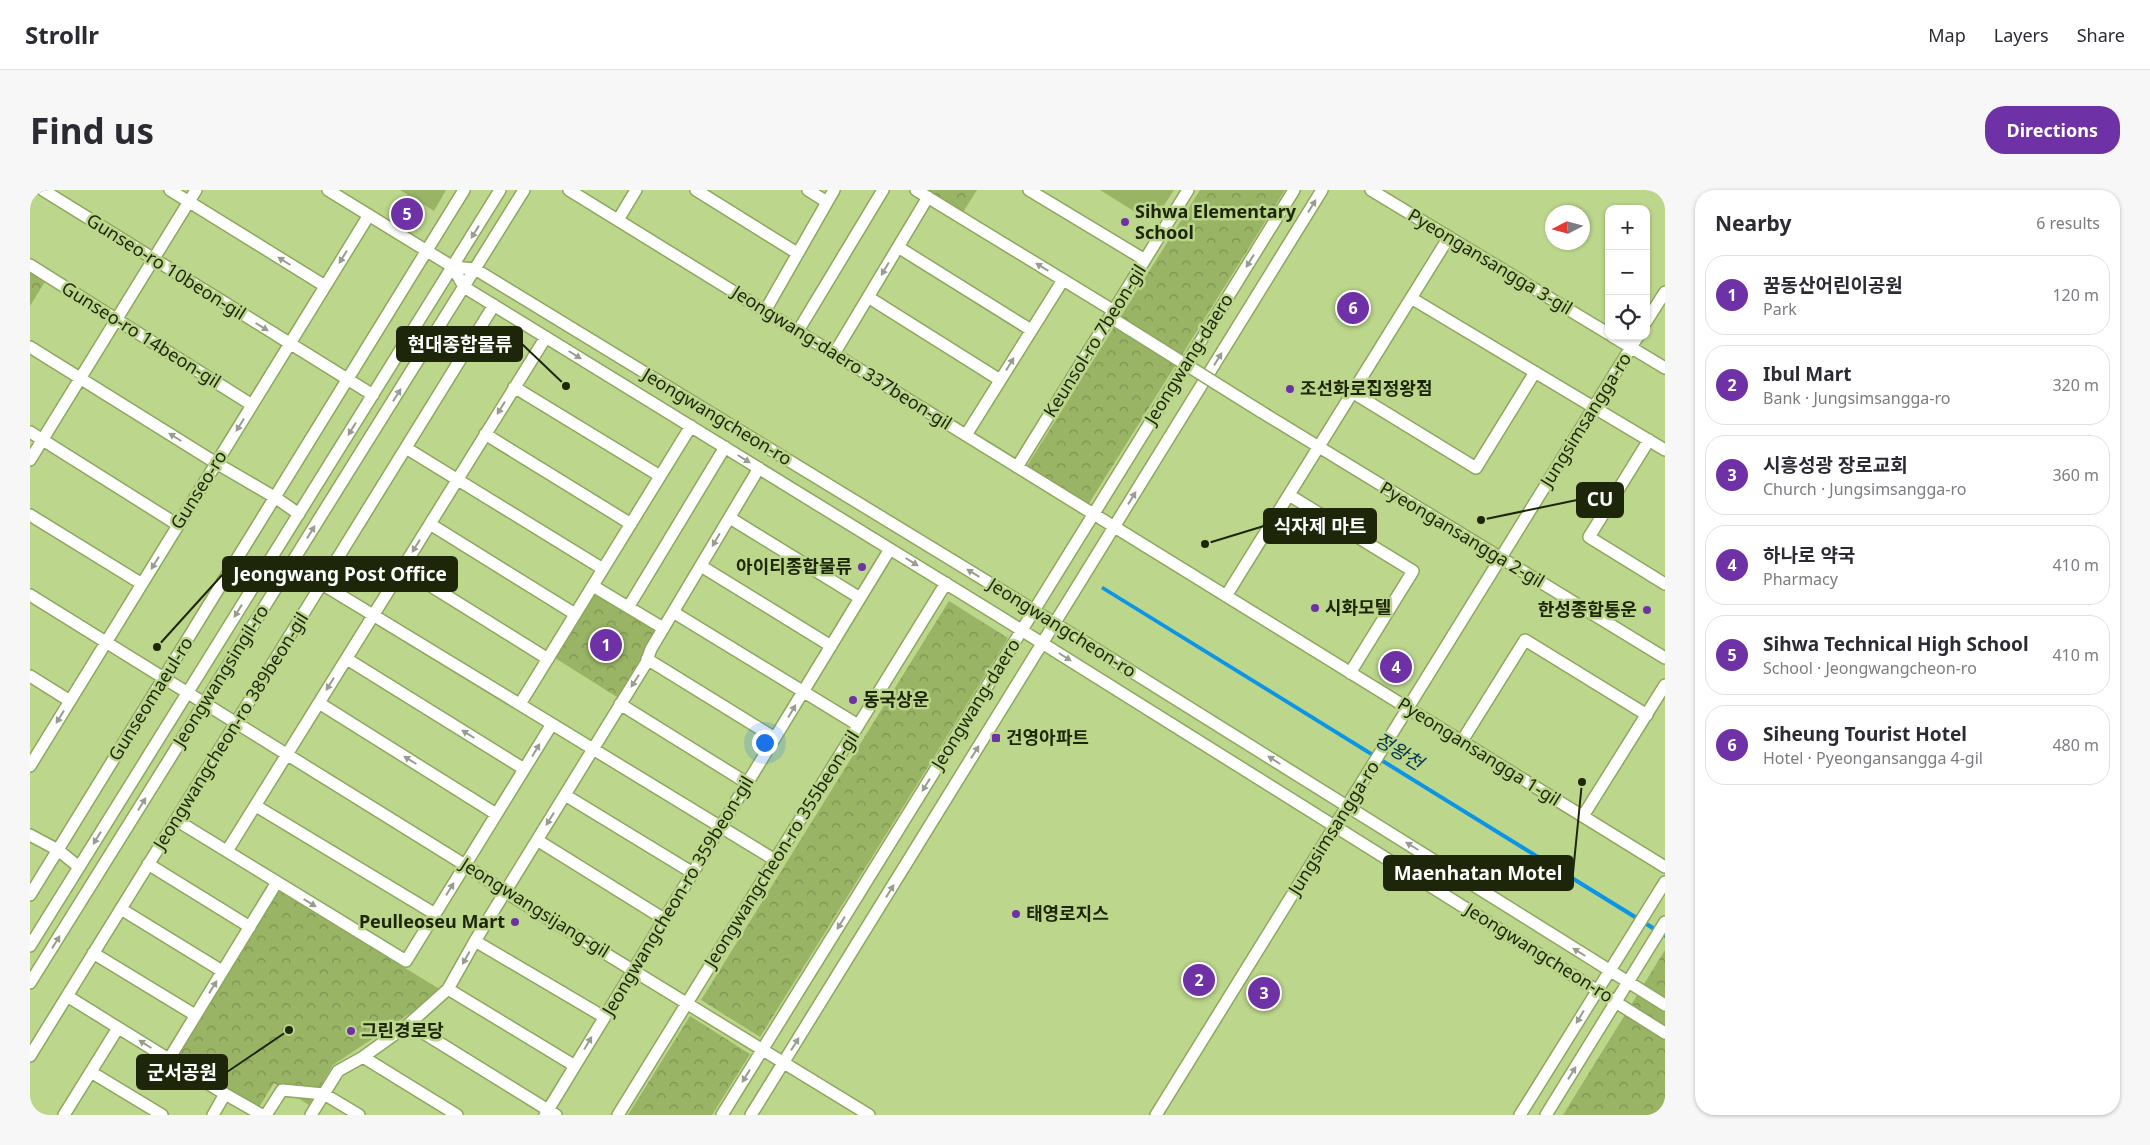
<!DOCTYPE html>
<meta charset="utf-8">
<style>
body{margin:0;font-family:"Noto Sans","Noto Sans KR",sans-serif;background:#f7f7f7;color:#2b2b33}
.controls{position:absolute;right:15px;top:15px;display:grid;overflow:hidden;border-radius:10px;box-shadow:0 1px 4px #0004}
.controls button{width:45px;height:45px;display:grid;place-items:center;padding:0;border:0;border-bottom:1px solid #e1e1e2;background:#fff;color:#2b2b33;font:25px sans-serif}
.compass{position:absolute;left:1515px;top:15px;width:45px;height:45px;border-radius:50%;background:#fff;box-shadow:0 1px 4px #0004;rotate:264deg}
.you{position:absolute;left:734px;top:552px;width:18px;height:18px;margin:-12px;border:4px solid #fff;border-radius:50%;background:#1a73e8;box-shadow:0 0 0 8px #1a73e833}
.badge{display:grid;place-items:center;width:32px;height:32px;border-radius:50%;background:#6f31a6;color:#fff;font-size:16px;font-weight:700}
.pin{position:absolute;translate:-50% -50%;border:2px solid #fff;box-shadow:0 1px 5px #0006}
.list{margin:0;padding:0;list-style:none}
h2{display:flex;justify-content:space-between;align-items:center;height:65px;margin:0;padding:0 20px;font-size:21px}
h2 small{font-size:16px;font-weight:400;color:#7c7c81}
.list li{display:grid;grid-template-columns:32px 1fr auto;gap:15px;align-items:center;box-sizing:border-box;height:80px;margin:0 10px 10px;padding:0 10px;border:1px solid #e1e1e2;border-radius:20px}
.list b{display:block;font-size:19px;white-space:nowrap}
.list p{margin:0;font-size:16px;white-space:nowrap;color:#7c7c81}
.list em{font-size:16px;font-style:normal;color:#7c7c81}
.icon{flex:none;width:28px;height:28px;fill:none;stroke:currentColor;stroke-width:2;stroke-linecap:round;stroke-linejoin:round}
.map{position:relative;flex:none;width:1635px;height:925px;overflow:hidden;border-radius:20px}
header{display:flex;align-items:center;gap:30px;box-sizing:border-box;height:70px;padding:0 25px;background:#fff;border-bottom:1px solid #e1e1e2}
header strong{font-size:24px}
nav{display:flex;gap:28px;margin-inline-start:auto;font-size:18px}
.intro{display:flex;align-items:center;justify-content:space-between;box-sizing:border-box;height:120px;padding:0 30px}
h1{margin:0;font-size:35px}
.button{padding:12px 22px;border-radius:20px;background:#6f31a6;color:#fff;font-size:18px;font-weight:700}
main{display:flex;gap:30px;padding:0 30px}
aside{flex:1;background:#fff;border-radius:20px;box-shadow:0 1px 4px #0004}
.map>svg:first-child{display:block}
</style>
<header>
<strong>Strollr</strong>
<nav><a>Map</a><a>Layers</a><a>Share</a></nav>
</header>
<div class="intro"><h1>Find us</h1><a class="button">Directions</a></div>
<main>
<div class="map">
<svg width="1635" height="925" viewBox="0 0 1635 925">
<defs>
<pattern id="park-crowns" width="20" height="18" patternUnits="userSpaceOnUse" patternTransform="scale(1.25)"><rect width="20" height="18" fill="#99b465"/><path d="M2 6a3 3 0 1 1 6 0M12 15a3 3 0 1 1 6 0" fill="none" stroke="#7c9251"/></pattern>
</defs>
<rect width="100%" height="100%" fill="#bcd68c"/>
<!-- park -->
<path fill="url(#park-crowns)" d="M897,0h50l-14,22z
M1170,0h85l-197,315 -61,-39z
M0,80l16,10 -16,26z
M565,403l62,39 -40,65 -62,-39z
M919,411l59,37 -248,399 -59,-37z
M248,700l163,100 -14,12 -94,63 -24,40 -35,-22 -20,32 -77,-56z
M1635,760v165h-102z
M660,826l60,38 -38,61h-84z"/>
<!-- pitch -->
<path fill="#99b465" d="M370,0h46l-12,21z
M1070,0h74l-13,20 -8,-5 -8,13z"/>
<!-- water -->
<path fill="#0c95e6" d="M1073,396l562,347v5l-564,-349z"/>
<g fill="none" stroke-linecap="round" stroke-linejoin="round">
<!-- minor casing -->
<g stroke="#8ea75e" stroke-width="14">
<path id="minor" d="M13,0l330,205
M140,0l155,96
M298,0l125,77 22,2 539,329 651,407
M539,0l1096,677
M666,0l101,63
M778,0l19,12
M886,0l198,121
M999,0l116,70
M1341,0l238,144
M588,30l18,-30
M868,57l133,83
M0,75l222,140
M423,77l11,20 538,331 663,415
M838,107l132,83
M1381,108l254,152
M735,121l69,-121
M1080,127l19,12
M1616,132l19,-30
M768,141l85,-141
M1582,146l53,32
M0,157l186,116 60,35 23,16
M804,164l94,-157
M484,197l146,89
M1322,202l124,76 59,-96
M1230,221l405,247
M0,242l148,93
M455,244l146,90
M936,245l97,-155
M1619,250l-60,97 76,47
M376,258l197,121
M0,270l166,-270
M987,277l171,-277
M1259,305l124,76 -63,102
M0,325l112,69
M700,328l130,80
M400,334l145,90
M671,376l130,80
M372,378l146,91
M563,396l70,42
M0,405l435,270 40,27 364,223
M1196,406l223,-359
M599,416l96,-159
M643,422l185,113
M317,469l177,110
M617,469l128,79
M0,486l40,25
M289,513l177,111
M490,514l171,-278
M590,514l127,79
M522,534l223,136
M1432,551l63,-101 122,75
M0,576l339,-551
M535,605l128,78
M226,616l179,108
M1553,626l82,-131
M146,630l101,62
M0,645l28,15 21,17
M507,650l127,79
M197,661l319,-514
M118,674l102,63
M0,705l434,-705
M91,719l101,62
M445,751l129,76
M0,756l470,-756
M63,763l102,62
M0,793l494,-793
M418,799l127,77
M37,806l158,98 -12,21
M379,834l147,91
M0,866l464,-751
M333,867l94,58
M139,869l108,-177 129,79 146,-237 -230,-140
M61,882l71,43
M195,904l37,21
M34,925l54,-87
M236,925l16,-25 42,4 35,21
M281,925l27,-44 25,-14 46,-33 39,-35 27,-48 171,-278 5,-14 108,-181
M515,925l345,-566
M588,925l328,-532
M692,925l572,-925
M721,925l571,-925
M1126,925l482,-779
M1490,925l145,-233
M1516,925l119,-193"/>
</g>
<!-- minor -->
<use href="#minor" stroke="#fff" stroke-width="11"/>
<!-- minor-bridge casing -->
<g stroke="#8ea75e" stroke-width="14" stroke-linecap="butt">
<path id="minor-bridge" d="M1099,139l131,82"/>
</g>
<!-- minor-bridge -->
<use href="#minor-bridge" stroke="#fff" stroke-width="11"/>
</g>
<!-- one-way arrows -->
<defs><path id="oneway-solid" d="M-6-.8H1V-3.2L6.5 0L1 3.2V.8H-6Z" transform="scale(1.25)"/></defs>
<g fill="#999d90">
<use href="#oneway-solid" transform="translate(1282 16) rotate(-58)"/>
<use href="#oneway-solid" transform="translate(445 42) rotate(122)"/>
<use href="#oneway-solid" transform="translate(313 67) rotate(122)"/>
<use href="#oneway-solid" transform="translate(254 71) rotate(-148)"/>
<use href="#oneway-solid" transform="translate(1220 71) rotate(122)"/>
<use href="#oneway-solid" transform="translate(1012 77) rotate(-149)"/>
<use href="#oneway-solid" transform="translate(855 79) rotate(121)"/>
<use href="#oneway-solid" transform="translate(232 137) rotate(32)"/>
<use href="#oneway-solid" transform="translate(545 165) rotate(32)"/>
<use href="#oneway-solid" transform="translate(1188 169) rotate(-58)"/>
<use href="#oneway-solid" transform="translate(980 174) rotate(-58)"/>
<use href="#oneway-solid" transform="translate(367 205) rotate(-58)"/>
<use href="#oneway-solid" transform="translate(471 218) rotate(122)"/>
<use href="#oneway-solid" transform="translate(210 235) rotate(122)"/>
<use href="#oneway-solid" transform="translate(322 239) rotate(122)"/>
<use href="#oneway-solid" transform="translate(145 247) rotate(-148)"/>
<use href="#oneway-solid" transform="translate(714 269) rotate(32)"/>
<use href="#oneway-solid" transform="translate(1102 308) rotate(-58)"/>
<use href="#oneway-solid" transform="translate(281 342) rotate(-58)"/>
<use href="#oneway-solid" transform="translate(686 350) rotate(121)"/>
<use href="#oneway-solid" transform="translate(386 356) rotate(122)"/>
<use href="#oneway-solid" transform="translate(882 372) rotate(32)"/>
<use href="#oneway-solid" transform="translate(125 373) rotate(122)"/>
<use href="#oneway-solid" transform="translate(943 383) rotate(-149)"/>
<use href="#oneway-solid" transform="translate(208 421) rotate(122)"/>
<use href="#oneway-solid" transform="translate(1035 467) rotate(32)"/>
<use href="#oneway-solid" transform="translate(605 491) rotate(123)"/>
<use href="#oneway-solid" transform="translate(300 494) rotate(122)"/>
<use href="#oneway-solid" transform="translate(762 521) rotate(-59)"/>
<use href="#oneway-solid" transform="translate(30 527) rotate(122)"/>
<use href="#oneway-solid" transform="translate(438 544) rotate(-148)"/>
<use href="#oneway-solid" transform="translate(506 560) rotate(-59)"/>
<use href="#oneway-solid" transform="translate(945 562) rotate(-58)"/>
<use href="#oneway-solid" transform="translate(380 570) rotate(-148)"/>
<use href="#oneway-solid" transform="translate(1244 570) rotate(-148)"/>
<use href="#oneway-solid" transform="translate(896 595) rotate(122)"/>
<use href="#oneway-solid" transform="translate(112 614) rotate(-58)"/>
<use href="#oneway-solid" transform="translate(520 629) rotate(122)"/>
<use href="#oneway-solid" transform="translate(67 648) rotate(122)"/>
<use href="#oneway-solid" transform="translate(1382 656) rotate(-148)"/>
<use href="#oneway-solid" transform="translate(420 699) rotate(-58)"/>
<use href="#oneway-solid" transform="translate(860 701) rotate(-58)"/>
<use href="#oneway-solid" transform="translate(280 713) rotate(32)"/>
<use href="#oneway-solid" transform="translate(811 733) rotate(122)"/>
<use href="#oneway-solid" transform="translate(26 752) rotate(-58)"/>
<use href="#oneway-solid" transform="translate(1549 762) rotate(-148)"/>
<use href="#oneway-solid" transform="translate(436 768) rotate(119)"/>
<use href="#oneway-solid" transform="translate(183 797) rotate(-58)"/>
<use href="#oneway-solid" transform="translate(1550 827) rotate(121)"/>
<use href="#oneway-solid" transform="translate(558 853) rotate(-59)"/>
<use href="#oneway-solid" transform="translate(115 854) rotate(-148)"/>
<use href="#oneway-solid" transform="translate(765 854) rotate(-58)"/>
<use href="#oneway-solid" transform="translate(1542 883) rotate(-58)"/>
<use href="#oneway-solid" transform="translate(716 886) rotate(122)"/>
</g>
<!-- markers -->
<g fill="#6f31a6" stroke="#bcd68c" stroke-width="2">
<circle cx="1095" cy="32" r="5"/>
<circle cx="1260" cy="199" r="5"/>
<circle cx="832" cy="377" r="5"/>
<circle cx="1285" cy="418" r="5"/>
<circle cx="1617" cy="420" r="5"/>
<circle cx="823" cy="510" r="5"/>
<rect x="961" y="543" width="10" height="10" rx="2.5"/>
<circle cx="986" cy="724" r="5"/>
<circle cx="485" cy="732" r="5"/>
<circle cx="321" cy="841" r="5"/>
</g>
<g text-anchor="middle" stroke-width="5" stroke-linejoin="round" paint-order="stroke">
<!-- poi labels -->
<g font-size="18" font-weight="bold" fill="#1d2608" stroke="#bcd68c" text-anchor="start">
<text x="1105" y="28">Sihwa Elementary<tspan x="1105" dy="21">School</tspan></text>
<text x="1270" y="205">조선화로집정왕점</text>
<text x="822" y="383" text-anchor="end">아이티종합물류</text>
<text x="1295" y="424">시화모텔</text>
<text x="1607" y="426" text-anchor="end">한성종합통운</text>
<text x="833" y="516">동국상운</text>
<text x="976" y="554">건영아파트</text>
<text x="996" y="730">태영로지스</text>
<text x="475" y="738" text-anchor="end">Peulleoseu Mart</text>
<text x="331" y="847">그린경로당</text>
</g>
<!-- street labels -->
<g font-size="18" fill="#1d2608" stroke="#bcd68c">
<text transform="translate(1460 72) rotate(31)" y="6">Pyeongansangga 3-gil</text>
<text transform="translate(136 77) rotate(32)" y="6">Gunseo-ro 10beon-gil</text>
<text transform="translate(111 145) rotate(32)" y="6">Gunseo-ro 14beon-gil</text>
<text transform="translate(1065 151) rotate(-58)" y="6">Keunsol-ro 7beon-gil</text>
<text transform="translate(812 168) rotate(32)" y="6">Jeongwang-daero 337beon-gil</text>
<text transform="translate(1159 169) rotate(-58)" y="6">Jeongwang-daero</text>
<text transform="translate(687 227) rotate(31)" y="6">Jeongwangcheon-ro</text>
<text transform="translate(1556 230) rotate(-58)" y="6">Jungsimsangga-ro</text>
<text transform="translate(169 300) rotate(-58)" y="6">Gunseo-ro</text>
<text transform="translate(1432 345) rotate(31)" y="6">Pyeongansangga 2-gil</text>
<text transform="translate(1032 438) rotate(32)" y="6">Jeongwangcheon-ro</text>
<text transform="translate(191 486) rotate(-58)" y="6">Jeongwangsingil-ro</text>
<text transform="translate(121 509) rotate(-58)" y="6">Gunseomaeul-ro</text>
<text transform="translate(946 514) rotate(-58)" y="6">Jeongwang-daero</text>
<text transform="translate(201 541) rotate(-58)" y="6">Jeongwangcheon-ro 389beon-gil</text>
<text transform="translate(1449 562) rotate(32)" y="6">Pyeongansangga 1-gil</text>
<text transform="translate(1304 638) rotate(-58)" y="6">Jungsimsangga-ro</text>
<text transform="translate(752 659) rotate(-58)" y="6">Jeongwangcheon-ro 355beon-gil</text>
<text transform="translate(648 706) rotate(-59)" y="6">Jeongwangcheon-ro 359beon-gil</text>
<text transform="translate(505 718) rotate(32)" y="6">Jeongwangsijang-gil</text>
<text transform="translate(1509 763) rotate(32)" y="6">Jeongwangcheon-ro</text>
</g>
<!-- water labels -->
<g font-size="19" font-style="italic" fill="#023353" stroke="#bcd68c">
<text transform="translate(1369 561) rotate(32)" y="7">정왕천</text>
</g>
</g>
<!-- callouts -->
<path fill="none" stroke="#1d2608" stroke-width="2" d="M536 196L492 154M1451 330L1547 310M1175 354L1234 336M127 457L193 384M1552 592L1543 683M259 840L197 882"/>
<g fill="#1d2608" stroke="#bcd68c" stroke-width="2">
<circle cx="536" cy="196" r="5"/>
<circle cx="1451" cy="330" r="5"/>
<circle cx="1175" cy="354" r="5"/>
<circle cx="127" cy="457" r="5"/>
<circle cx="1552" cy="592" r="5"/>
<circle cx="259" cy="840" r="5"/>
</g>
<g fill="#1d2608" stroke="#1d2608" stroke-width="2">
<rect x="367" y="137" width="125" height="34" rx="5"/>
<rect x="1547" y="293" width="46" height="34" rx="5"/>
<rect x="1234" y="319" width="112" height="34" rx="5"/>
<rect x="193" y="367" width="234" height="34" rx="5"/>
<rect x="1354" y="666" width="189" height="34" rx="5"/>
<rect x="107" y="865" width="90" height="34" rx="5"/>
</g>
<g font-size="19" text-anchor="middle" font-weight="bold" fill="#fff">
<text x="430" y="161">현대종합물류</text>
<text x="1570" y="316">CU</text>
<text x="1290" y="343">식자제 마트</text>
<text x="310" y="391">Jeongwang Post Office</text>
<text x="1448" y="690">Maenhatan Motel</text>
<text x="152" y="889">군서공원</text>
</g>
</svg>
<div class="controls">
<button>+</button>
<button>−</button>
<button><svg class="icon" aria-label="locate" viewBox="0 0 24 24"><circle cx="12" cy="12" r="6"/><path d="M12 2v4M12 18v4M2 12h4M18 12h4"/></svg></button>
</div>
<svg class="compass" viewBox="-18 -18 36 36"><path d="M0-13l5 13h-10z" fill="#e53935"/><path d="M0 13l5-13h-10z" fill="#7c7c81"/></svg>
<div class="you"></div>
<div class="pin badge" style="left:576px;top:455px">1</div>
<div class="pin badge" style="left:1169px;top:790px">2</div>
<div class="pin badge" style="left:1234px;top:803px">3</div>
<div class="pin badge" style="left:1366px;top:477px">4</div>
<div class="pin badge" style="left:377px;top:24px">5</div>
<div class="pin badge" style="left:1323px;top:118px">6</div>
</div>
<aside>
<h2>Nearby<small>6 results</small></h2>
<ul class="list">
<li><span class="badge">1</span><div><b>꿈동산어린이공원</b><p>Park</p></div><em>120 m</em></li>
<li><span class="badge">2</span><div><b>Ibul Mart</b><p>Bank · Jungsimsangga-ro</p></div><em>320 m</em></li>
<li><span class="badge">3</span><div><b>시흥성광 장로교회</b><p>Church · Jungsimsangga-ro</p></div><em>360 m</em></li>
<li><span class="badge">4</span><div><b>하나로 약국</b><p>Pharmacy</p></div><em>410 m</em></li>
<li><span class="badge">5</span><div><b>Sihwa Technical High School</b><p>School · Jeongwangcheon-ro</p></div><em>410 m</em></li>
<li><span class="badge">6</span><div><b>Siheung Tourist Hotel</b><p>Hotel · Pyeongansangga 4-gil</p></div><em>480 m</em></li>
</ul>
</aside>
</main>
